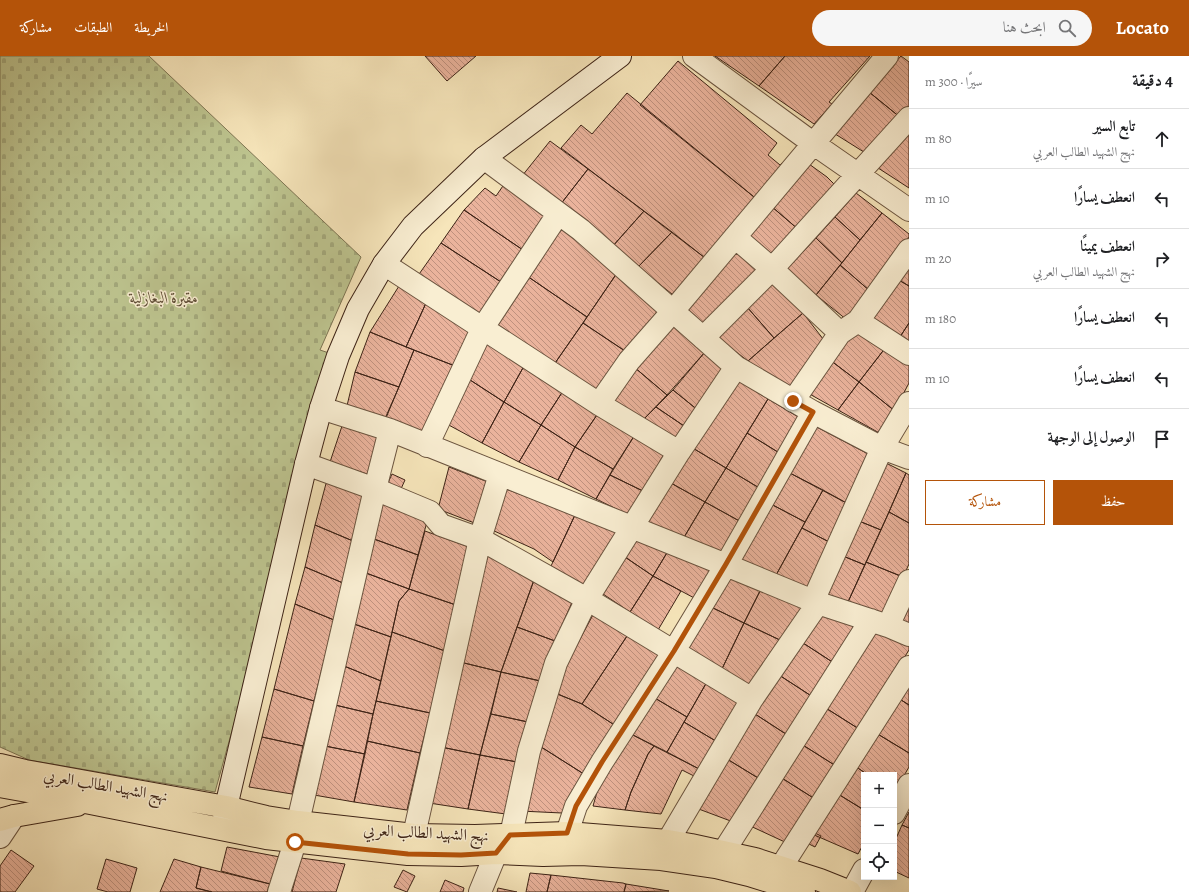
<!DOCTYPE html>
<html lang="ar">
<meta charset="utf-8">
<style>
body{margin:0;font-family:Alegreya,Amiri,serif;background:#f6f6f6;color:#202124;direction:rtl}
.controls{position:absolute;right:12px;bottom:12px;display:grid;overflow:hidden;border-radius:0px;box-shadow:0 4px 16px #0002}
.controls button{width:36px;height:36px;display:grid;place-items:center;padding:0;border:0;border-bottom:1px solid #e0e0e0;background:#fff;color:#202124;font:20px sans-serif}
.stop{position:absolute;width:12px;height:12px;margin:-9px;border:3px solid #b45309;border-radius:50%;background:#fff}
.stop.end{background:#b45309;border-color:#fff;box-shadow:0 1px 4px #0008}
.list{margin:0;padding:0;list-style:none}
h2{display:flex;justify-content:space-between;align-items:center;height:52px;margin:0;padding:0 16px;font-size:17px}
h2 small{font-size:13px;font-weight:400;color:#757577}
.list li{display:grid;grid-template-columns:26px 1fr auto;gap:12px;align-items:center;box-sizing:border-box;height:60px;padding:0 16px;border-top:1px solid #e0e0e0}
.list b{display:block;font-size:15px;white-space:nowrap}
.list p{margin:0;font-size:13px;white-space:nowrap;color:#757577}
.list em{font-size:13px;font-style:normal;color:#757577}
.actions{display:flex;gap:8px;padding:12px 16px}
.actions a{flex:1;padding:9px 0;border:1px solid #b45309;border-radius:0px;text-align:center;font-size:14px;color:#b45309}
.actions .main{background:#b45309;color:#fff}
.icon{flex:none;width:22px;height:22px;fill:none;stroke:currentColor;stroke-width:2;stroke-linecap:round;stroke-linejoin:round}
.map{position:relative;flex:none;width:909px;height:836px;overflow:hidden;direction:ltr}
header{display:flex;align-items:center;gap:24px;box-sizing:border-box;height:56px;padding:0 20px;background:#b45309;color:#fff}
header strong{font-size:19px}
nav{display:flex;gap:22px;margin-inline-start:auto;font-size:14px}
.search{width:280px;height:36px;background:#f6f6f6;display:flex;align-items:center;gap:10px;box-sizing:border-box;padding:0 14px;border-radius:22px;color:#757577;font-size:15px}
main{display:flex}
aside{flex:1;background:#fff}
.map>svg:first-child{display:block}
</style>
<header>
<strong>Locato</strong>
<div class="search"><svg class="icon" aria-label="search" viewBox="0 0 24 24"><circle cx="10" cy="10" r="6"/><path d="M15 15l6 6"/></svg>ابحث هنا</div>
<nav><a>الخريطة</a><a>الطبقات</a><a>مشاركة</a></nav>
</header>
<main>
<aside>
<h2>4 دقيقة<small>سيرًا · 300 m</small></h2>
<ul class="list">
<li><svg class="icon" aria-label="ahead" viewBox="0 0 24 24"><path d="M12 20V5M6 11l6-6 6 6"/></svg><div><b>تابع السير</b><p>نهج الشهيد الطالب العربي</p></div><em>80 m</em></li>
<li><svg class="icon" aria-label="left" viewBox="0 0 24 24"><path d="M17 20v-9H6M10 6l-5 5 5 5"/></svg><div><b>انعطف يسارًا</b></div><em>10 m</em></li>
<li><svg class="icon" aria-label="right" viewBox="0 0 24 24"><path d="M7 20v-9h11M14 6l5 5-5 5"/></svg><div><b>انعطف يمينًا</b><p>نهج الشهيد الطالب العربي</p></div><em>20 m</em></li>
<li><svg class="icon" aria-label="left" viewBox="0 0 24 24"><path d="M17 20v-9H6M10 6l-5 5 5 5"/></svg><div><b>انعطف يسارًا</b></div><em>180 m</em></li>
<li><svg class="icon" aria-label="left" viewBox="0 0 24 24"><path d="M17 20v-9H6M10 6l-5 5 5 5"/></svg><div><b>انعطف يسارًا</b></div><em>10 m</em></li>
<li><svg class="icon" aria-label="arrive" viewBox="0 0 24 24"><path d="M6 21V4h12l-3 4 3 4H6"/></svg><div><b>الوصول إلى الوجهة</b></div></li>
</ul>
<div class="actions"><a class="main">حفظ</a><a>مشاركة</a></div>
</aside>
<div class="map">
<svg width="909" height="836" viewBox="0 0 909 836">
<defs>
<pattern id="cemetery-stones" width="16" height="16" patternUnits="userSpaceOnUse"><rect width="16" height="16" fill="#bdc48f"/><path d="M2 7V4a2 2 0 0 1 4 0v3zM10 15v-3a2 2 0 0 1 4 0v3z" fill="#a3a87b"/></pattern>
<pattern id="building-back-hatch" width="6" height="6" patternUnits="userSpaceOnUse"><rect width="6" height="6" fill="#eab39c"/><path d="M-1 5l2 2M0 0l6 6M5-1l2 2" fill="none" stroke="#bf917e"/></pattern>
</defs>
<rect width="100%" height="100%" fill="#f6e5ba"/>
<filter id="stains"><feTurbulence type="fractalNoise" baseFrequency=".005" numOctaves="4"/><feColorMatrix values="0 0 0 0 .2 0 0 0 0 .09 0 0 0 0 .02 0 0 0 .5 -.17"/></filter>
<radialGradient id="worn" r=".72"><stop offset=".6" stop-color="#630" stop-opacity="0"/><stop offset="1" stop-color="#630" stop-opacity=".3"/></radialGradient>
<!-- cemetery -->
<path fill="url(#cemetery-stones)" stroke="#7d7452" d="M0,0h149l212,201 -41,93 12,4 -26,110 -91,328 -186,-32 -29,-13z"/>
<!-- building -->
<path fill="url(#building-back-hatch)" stroke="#3d2316" d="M425,0h51l-29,25z
M715,0h70l-26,30z
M785,0h85l-41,46 3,2 -18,20 -55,-38z
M901,0l8,6v47l-8,9 -32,-26z
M678,5l99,82 -9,12 12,10 2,-2 5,4 -28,34 -119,-96z
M869,36l32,26 -34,36 -35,-22z
M627,37l132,108 -50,60 -148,-113 20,-23 11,9z
M909,72v60l-34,-22z
M550,85l38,28 -28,36 -38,-29z
M809,108l18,13 11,11 -39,42 -28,-24z
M588,113l56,42 -32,36 -52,-42z
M505,127l42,30 -24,37 -59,-40 21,-22 11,8z
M856,137l26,20 -22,27 -25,-23z
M771,150l28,24 -25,28 -28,-24z
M464,154l59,40 -22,32 -60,-39z
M644,155l28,21 -34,35 -26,-20z
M882,157l27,21v3l-20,31 -19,23 -30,-26z
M835,161l25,23 -18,23 -26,-25z
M567,172l50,45 -30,44 -60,-41 27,-42z
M672,176l37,29 -32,37 -39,-31z
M816,182l26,25 -26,32 -30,-25z
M441,187l60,39 -23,36 -61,-41z
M736,190l27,24 -58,59 -24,-20z
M909,204v26l-12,-7z
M840,209l30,26 -23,29 -31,-25z
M617,217l41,37 -30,43 -45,-30z
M527,220l60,41 -34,49 -59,-40z
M897,223l12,7v37l-11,17 -31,-20z
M776,224l27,33 -29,25 -27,-31z
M399,230l27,17 -20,44 -36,-15z
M426,247l44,27 -15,36 -49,-19z
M747,251l27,31 -26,23 -33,-25z
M803,257l24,31 -36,46 -43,-29z
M583,267l45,30 -30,43 -45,-30z
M909,267v24l-11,-7z
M676,269l29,27 -38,43 -33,-28z
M855,271l31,20 -27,35 -29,-22z
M370,276l44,18 -15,37 -44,-15z
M485,285l39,25 -20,36 -37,-24z
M886,291l23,15v21l-10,19 -3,10 -37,-30z
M414,294l41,16 -30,67 -39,-15z
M705,296l21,19 -27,40 -26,-21z
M830,304l29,22 -21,28 -32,-18z
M524,310l39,25 -22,34 -37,-23z
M634,311l33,28 -28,29 -33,-22z
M355,316l44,15 -16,36 -37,-13z
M467,322l37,24 -22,41 -37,-20z
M736,323l32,20 -42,69 -35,-21z
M859,326l37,30 -13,23 -45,-25z
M673,334l26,21 -12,17 -31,-21z
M563,335l36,21 -24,35 -34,-22z
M768,343l32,19 -19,36 -34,-21z
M504,346l37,23 -22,37 -37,-19z
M656,351l31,21 -11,18 -37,-22z
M599,356l37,21 -23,36 -38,-22z
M343,367l40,13 -13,39 -40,-13z
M811,368l63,33 -22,49 -66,-35z
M541,369l34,22 -17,33 -39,-18z
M636,377l30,18 -6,10 1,8 -14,24 -37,-18z
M747,377l34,21 -20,35 -35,-21z
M575,391l38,22 -17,30 -38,-19z
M691,391l35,21 -21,34 -36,-20z
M882,405l24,12 -25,57 -27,-11z
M449,411l39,15 -11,42 -39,-15z
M726,412l35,21 -18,34 -38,-21z
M786,415l37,19 -18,32 -36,-19z
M906,417l3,2v48l-20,-11z
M392,418l13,6 -5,11 -13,-6z
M610,419l37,18 -14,24 -37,-18z
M328,420l37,14 -12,51 -38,-16z
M669,426l36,20 -22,37 -41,-17z
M506,433l69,26 -22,47 -19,-13 -42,-19z
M823,434l29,16 -17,39 -33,-17z
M383,444l45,18 -10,37 -44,-16z
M705,446l38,21 -18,32 -42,-16z
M769,447l36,19 -30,55 -38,-15z
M889,456l20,11v41l-6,13 -37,-15z
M575,459l46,18 -36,54 -34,-21z
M854,463l27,11 -16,35 -27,-11z
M315,469l38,16 -10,42 -38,-16z
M802,472l33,17 -22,48 -38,-16z
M425,475l44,16 -13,58 -47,-16z
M633,482l35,13 -15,25 -31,-21z
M374,483l44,16 -9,34 -43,-16z
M668,495l49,19 -19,30 -45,-24z
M838,498l27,11 -17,37 -28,-10z
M622,499l31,21 -23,36 -30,-20z
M488,500l46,24 -33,92 -41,-10 17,-71z
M866,506l37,15 -16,40 -39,-15z
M305,511l38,16 -9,37 -39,-16z
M366,517l43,16 -10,12 -8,36 -37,-13z
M730,519l32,12 -18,36 -33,-16z
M653,520l28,15 -23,39 -28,-18z
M534,524l39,20 -18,41 -38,-14z
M762,531l44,18 -24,36 -38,-18z
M409,533l47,16 -11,46 -53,-19 7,-31z
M909,540v31l-15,-7z
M295,548l39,16 -20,81 -40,-12z
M711,551l33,16 -24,50 -34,-22z
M820,554l40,15 -23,40 -37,-24z
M594,557l35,20 -47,71 -27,-11 13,-37 4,-2z
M744,567l38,18 -33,51 -29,-19z
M354,568l37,13 -10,44 -37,-15z
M517,571l38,14 -11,41 -43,-10z
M870,572l39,15v7l-50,79 -38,-24z
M392,576l53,19 -15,62 -54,-12z
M629,577l35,20 -48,73 -34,-22z
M800,585l37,24 -21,34 -37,-24z
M676,605l32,19 -21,37 -34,-20z
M460,606l41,10 -21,83 -39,-8z
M344,610l37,15 -8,33 -38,-9z
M501,616l40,9 -13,41 -37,-8z
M779,619l37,24 -24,39 -37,-24z
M708,624l31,20 -20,43 -35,-21z
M909,625v24l-11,-7z
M274,633l40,12 -11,45 -41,-9z
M555,637l27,11 34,22 -29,50 -49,-31z
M653,641l34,20 -20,35 -36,-18z
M898,642l11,7v48l-33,-20z
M376,645l54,12 -10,40 -53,-12z
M335,649l38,9 -8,40 -40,-8z
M821,649l38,24 -23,37 -38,-24z
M491,658l37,8 -11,40 -37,-7z
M755,658l37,24 -29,43 -36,-22z
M684,666l35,21 -16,28 -36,-19z
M876,677l33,20v14l-14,24 -1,-16h-26l-13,-9z
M631,678l23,12 -6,8 -17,38 -6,18 -32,-4 8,-28z
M262,681l41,9 -11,48 -43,-7z
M367,685l53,12 -13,57 -53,-8z
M798,686l38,24 -21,33 -38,-24z
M538,689l49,31 -25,37 -42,-2z
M325,690l40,8 -11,48 -40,-7z
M654,690l49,25 -5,7 -16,-8 -21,44 -36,-4 6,-18 17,-38z
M441,691l39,8 -12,54 -39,-6z
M480,699l37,7 -11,52 -38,-5z
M727,703l36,22 -27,42 -40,-15z
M855,710l13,9h-4v35l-26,-16z
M777,719l38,24 -28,44 -41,-19z
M838,738l26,16v33l-6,11 -46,-20z
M909,756v16l-7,-3z
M902,769l7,3v50l-15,-7v-28z
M809,774l12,6 -6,11 -12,-6z
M227,791l53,10 -10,27 -49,-13z
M11,794l23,16 -19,26h-15v-26z
M301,802l44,6 -9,28h-44z
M106,803l31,9 -7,24h-22l-11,-3z
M174,803l27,8 -5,21 16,4h-52z
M201,811l69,17 -3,8h-55l-16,-4z
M403,814l12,6 -8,16 -13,-5z
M530,817l21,2 -4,17h-21z
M551,819l72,8 3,1 -2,8h-77z
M445,824l19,8 -1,4h-23z
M626,828l43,7 -45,1z
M498,832l19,4h-20z"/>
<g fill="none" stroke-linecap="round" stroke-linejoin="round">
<!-- street casing -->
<g stroke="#6b543f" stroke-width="24">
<path id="street" d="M694,0l120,88 95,66
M484,102l97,72 155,137 77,45 69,36 27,10
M735,181l37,32 68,64
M384,208l215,140 80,48
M858,265l51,33
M703,282l69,-69 137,-151
M793,345l47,-68 18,-12 51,-71
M599,348l30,-43 44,-50 214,-255
M321,352l69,22 336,135 92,38 70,23 21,9
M427,390l55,-117 76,-115
M306,408l69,25 55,23 11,13 39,14 107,60 165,100
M813,545l69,-153 27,-45
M888,570l21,-45
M894,757l15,-28
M298,766l77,-333 15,-59
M567,777l9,-27 26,-44 72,-111 52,-86 87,-153
M414,779l66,-296 20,-65
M0,781l14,-21
M724,795l147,-231
M662,801l6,-16 84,-142 66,-96
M781,811l128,-200
M279,836l16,-50
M480,836l16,-39 15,-18 18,-84 27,-88 31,-64 92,-147 57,-85
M852,836l12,-22"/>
</g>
<!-- secondary casing -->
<g stroke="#3d2316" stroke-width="24">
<path id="secondary" d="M223,769l3,-18 80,-343 15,-56 17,-52 20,-47 26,-45 29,-38 71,-68 136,-102"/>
</g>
<!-- primary casing -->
<g stroke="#3d2316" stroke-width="24">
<path id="primary" d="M0,709l25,6 201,36 40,10 32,5 116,13 61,1 92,-3 101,8 23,4 64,14 65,21 30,12
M0,730l55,10 211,42 142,16 53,1 35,-2 47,2 38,-1 80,5 55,8 33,8 55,17
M0,764l14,-4 63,-11"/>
</g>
<!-- street -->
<use href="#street" stroke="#f9eed2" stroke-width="22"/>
<!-- secondary -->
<use href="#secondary" stroke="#f9eed2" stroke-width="22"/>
<!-- primary -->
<use href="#primary" stroke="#f6e5ba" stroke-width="22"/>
</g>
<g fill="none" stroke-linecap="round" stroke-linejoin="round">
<!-- route -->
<path stroke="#b45309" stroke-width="5" d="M295,786l113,12 53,1 35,-2 14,-18 57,-2 9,-27 26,-44 72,-111 52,-87 87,-152 -20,-11"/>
</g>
<g text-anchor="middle" stroke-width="3" stroke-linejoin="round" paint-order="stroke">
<!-- park labels -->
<g font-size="16" font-style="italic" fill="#5d4b34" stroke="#f9eed2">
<text x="164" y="247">مقبرة البغازلية</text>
</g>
<!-- street labels -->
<g font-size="16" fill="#3d2316" stroke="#f9eed2">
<text transform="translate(106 729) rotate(10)" y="6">نهج الشهيد الطالب العربي</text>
<text transform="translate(426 776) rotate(3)" y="6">نهج الشهيد الطالب العربي</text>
</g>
</g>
<rect width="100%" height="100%" filter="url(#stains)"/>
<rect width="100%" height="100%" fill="url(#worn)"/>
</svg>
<div class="controls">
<button>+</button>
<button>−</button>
<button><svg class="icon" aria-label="locate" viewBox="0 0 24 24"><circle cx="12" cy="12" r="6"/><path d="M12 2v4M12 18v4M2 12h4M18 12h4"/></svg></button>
</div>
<div class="stop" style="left:295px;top:786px"></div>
<div class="stop end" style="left:793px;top:345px"></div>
</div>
</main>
